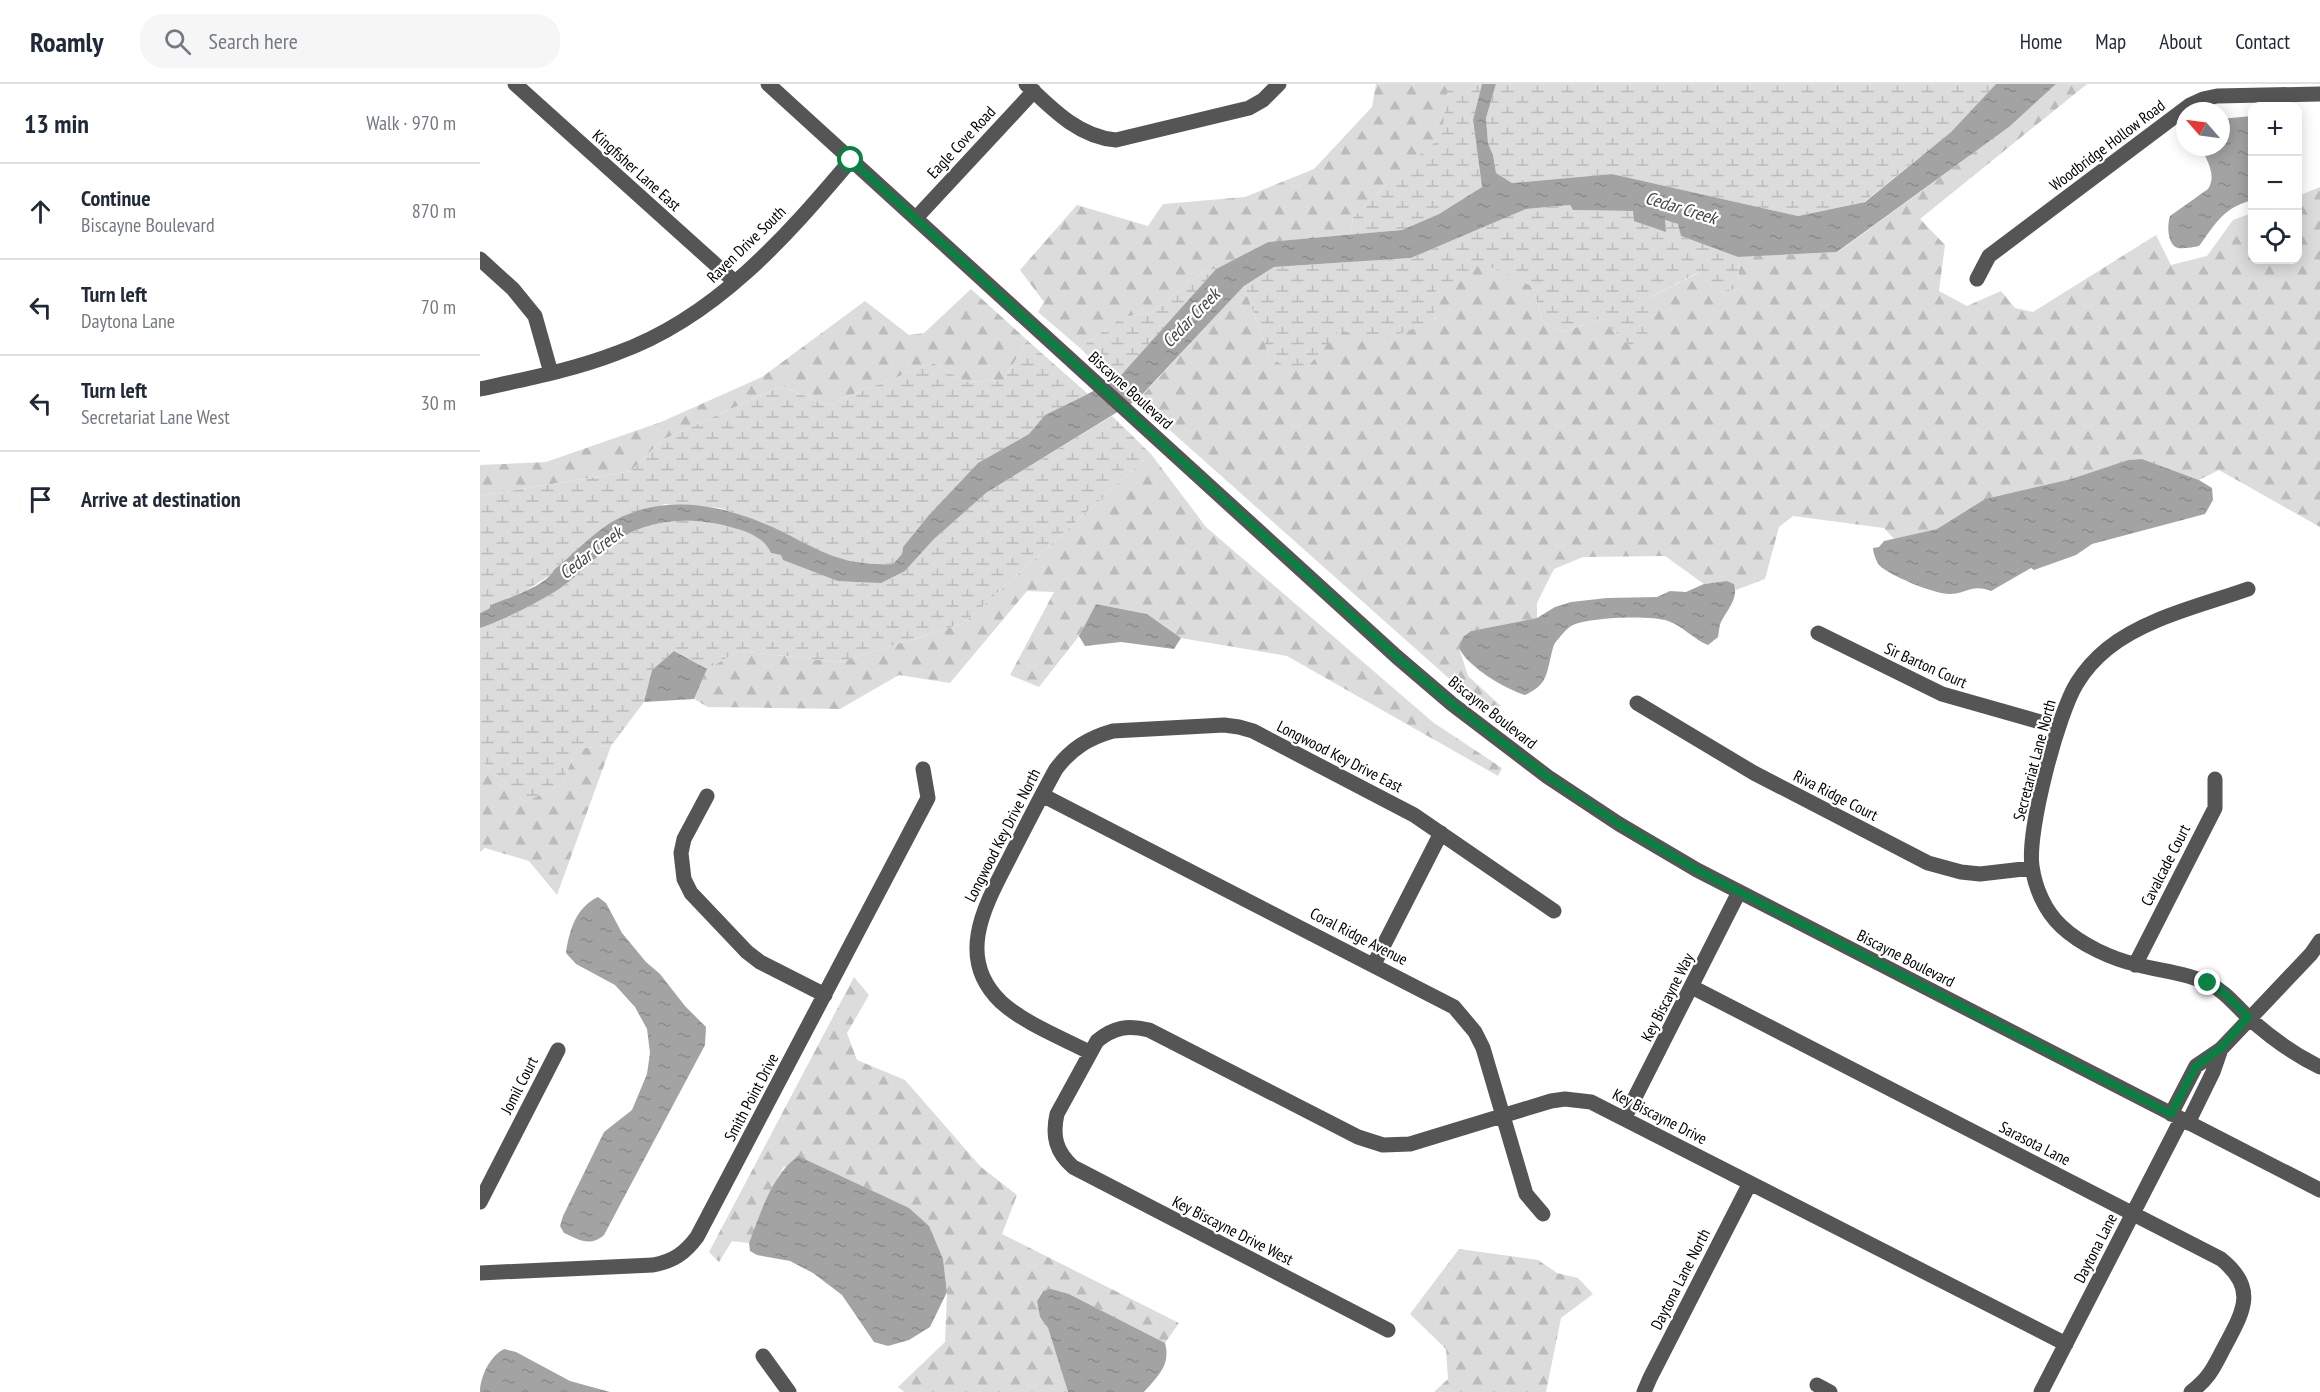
<!DOCTYPE html>
<meta charset="utf-8">
<style>
body{margin:0;font-family:"PT Sans Narrow",sans-serif;background:#f6f6f7;color:#1f2937}
.controls{position:absolute;right:18px;top:18px;display:grid;overflow:hidden;border-radius:12px;box-shadow:0 3px 15px #0003}
.controls button{width:54px;height:54px;display:grid;place-items:center;padding:0;border:0;border-bottom:2px solid #e0e1e3;background:#fff;color:#1f2937;font:30px sans-serif}
.compass{position:absolute;left:1696px;top:18px;width:54px;height:54px;border-radius:50%;background:#fff;box-shadow:0 3px 15px #0003;rotate:298deg}
.stop{position:absolute;width:18px;height:18px;margin:-14px;border:4px solid #0b8043;border-radius:50%;background:#fff}
.stop.end{background:#0b8043;border-color:#fff;box-shadow:0 2px 6px #0008}
.list{margin:0;padding:0;list-style:none}
h2{display:flex;justify-content:space-between;align-items:center;height:78px;margin:0;padding:0 24px;font-size:26px}
h2 small{font-size:20px;font-weight:400;color:#747a83}
.list li{display:grid;grid-template-columns:39px 1fr auto;gap:18px;align-items:center;box-sizing:border-box;height:96px;padding:0 24px;border-top:2px solid #e0e1e3}
.list b{display:block;font-size:22px;white-space:nowrap}
.list p{margin:0;font-size:20px;white-space:nowrap;color:#747a83}
.list em{font-size:20px;font-style:normal;color:#747a83}
.icon{flex:none;width:33px;height:33px;fill:none;stroke:currentColor;stroke-width:2;stroke-linecap:round;stroke-linejoin:round}
.map{position:relative;flex:none;width:1840px;height:1308px;overflow:hidden}
header{display:flex;align-items:center;gap:36px;box-sizing:border-box;height:84px;padding:0 30px;background:#fff;border-bottom:2px solid #e0e1e3}
header strong{font-size:28px}
nav{display:flex;gap:33px;margin-inline-start:auto;font-size:21px}
.search{width:420px;height:54px;background:#f6f6f7;display:flex;align-items:center;gap:15px;box-sizing:border-box;padding:0 21px;border-radius:24px;color:#747a83;font-size:22px}
main{display:flex}
aside{flex:1;background:#fff}
.map>svg:first-child{display:block}
</style>
<header>
<strong>Roamly</strong>
<div class="search"><svg class="icon" aria-label="search" viewBox="0 0 24 24"><circle cx="10" cy="10" r="6"/><path d="M15 15l6 6"/></svg>Search here</div>
<nav><a>Home</a><a>Map</a><a>About</a><a>Contact</a></nav>
</header>
<main>
<aside>
<h2>13 min<small>Walk · 970 m</small></h2>
<ul class="list">
<li><svg class="icon" aria-label="ahead" viewBox="0 0 24 24"><path d="M12 20V5M6 11l6-6 6 6"/></svg><div><b>Continue</b><p>Biscayne Boulevard</p></div><em>870 m</em></li>
<li><svg class="icon" aria-label="left" viewBox="0 0 24 24"><path d="M17 20v-9H6M10 6l-5 5 5 5"/></svg><div><b>Turn left</b><p>Daytona Lane</p></div><em>70 m</em></li>
<li><svg class="icon" aria-label="left" viewBox="0 0 24 24"><path d="M17 20v-9H6M10 6l-5 5 5 5"/></svg><div><b>Turn left</b><p>Secretariat Lane West</p></div><em>30 m</em></li>
<li><svg class="icon" aria-label="arrive" viewBox="0 0 24 24"><path d="M6 21V4h12l-3 4 3 4H6"/></svg><div><b>Arrive at destination</b></div></li>
</ul>
</aside>
<div class="map">
<svg width="1840" height="1308" viewBox="0 0 1840 1308">
<defs>
<pattern id="forest-firs" width="22" height="20" patternUnits="userSpaceOnUse" patternTransform="scale(1.5)"><rect width="22" height="20" fill="#dcdcdc"/><path d="M5 1l3.5 6h-7zM16 11l3.5 6h-7z" fill="#bbb"/></pattern>
<pattern id="wetland-marsh" width="20" height="14" patternUnits="userSpaceOnUse" patternTransform="scale(1.5)"><rect width="20" height="14" fill="#dcdcdc"/><path d="M1 5h8M5 5V1M11 12h8M15 12V8" fill="none" stroke="#bbb"/></pattern>
<pattern id="water-ripples" width="26" height="14" patternUnits="userSpaceOnUse" patternTransform="scale(1.5)"><rect width="26" height="14" fill="#a3a3a3"/><path d="M2 4q2-2 4 0t4 0M15 11q2-2 4 0t4 0" fill="none" stroke="#8b8b8b"/></pattern>
</defs>
<rect width="100%" height="100%" fill="#fff"/>
<!-- forest -->
<path fill="url(#forest-firs)" d="M896,0h73l-7,53 -52,44 -37,36 -3,18 -82,7 -52,27 -12,2 -53,42 -28,4 -43,31 -42,-36 6,-10 -24,-32 57,-65 71,21 15,-22 82,-7 69,-28 58,-62z
M1576,0h31l-167,135 25,26 -6,46 28,15 34,-15 14,17 18,4 123,-77 15,30 36,-9 26,-36 19,-7v47h46v-64l22,-9v340l-101,-57 -20,10 -57,-21 -14,1 -57,19 -86,20 -48,30 -43,10 -10,-11 -91,-12 -14,11 -14,52 -29,11 -2,-6 -7,-3 -23,3 -39,-28 -82,1 -29,12 -17,34v15l-66,13 -12,17 9,28 33,30h-21l-343,-305 107,-115 26,72 37,9 33,-38 96,-9 -6,-26 52,-32 50,24 11,36 21,10 37,-14 28,27 20,-47 49,-25 24,20 17,-5 -1,-31 100,-5 171,-125z
M491,205l56,51 -23,40 -38,2 -33,-19 -107,42 -44,-19 -120,54 -31,31 -151,25v-31l66,-3 115,-40 101,-45 103,-76 44,34 15,-2z
M671,370l55,73 228,196 68,45 -4,8 -211,-120 -106,-18 -34,-24 -51,-10 -17,32 -40,51 -29,-12 44,-83 -27,-1 -77,92 -51,-8 -59,34 -132,-2 -14,-8 13,-30 32,-18 101,11 124,-39z
M131,662l-54,149 -28,-34 -44,-13 -5,4v-93l45,43 36,-17 16,-37z
M374,893l15,18 -22,38 10,27 48,20 76,87 36,28 -15,39 177,89 -14,20 -96,-49 -27,-3 -5,10 3,15 8,12 20,64h-164l-6,-5 47,-45 2,-50 -4,-33 -159,-93 -14,26 -21,51 -17,-2 -13,21 -10,-10z
M979,1165l79,11 19,13 21,5 15,16 -32,24 -15,74h-112l14,-13 -2,-30 -36,-35z"/>
<!-- wetland -->
<path fill="url(#wetland-marsh)" d="M969,0h33l-9,37 9,66 -43,27 -37,16 -52,5 3,-18 37,-36 51,-44z
M1016,0h500l-45,48 -87,70 -66,14 -186,-42 -100,9 -16,-10 -3,-18 -5,-12 -2,-25z
M1090,121l3,5 60,1 32,20 -1,-11 15,4 2,12 57,21 1,31 -17,5 -25,-20 -48,25 -2,42 -18,5 -28,-27 -37,14 -21,-10 -11,-36 -50,-23 -51,31 5,27 -63,22 -33,-13 -33,37 -13,4 -24,-13 -26,-72 30,-19 137,-9 115,-49z
M736,185l-94,105 -11,5 -31,-31 43,-31 28,-4 53,-42z
M547,256l61,54 -43,21 -16,19 -51,29 -50,53 -25,31 -1,7 -9,10 -27,1 -35,-8 -69,-35 -42,-14 -56,-4 -139,87 -35,14v3l-10,5v-117l151,-25 31,-31 120,-54 44,19 107,-42 33,19 38,-2z
M632,332l39,38 -187,169 -124,39 -101,-11 -32,18 -33,-18 -22,19 -8,32 -33,44 -34,2 -16,37 -36,17 -45,-43v-131c22,-7 68,-30 86,-44 19,-15 36,-34 57,-47 30,-19 73,-20 107,-10 16,4 34,10 41,26l134,18 28,-31 53,-47z"/>
<!-- water -->
<path fill="url(#water-ripples)" d="M1002,0h14l-10,34 2,25 5,12 3,18 16,10 100,-9 186,42 67,-14 86,-70 45,-48h60l-47,43 -172,125 -99,5 -57,-21 -3,-12 -13,-4 1,12 -32,-11 -1,-10 -60,-1 -3,-5 -44,4 -115,49 -137,9 -30,19 -107,114 -151,93 -53,47 -28,31 -24,12 -43,-2 -55,-21 -2,-5 -10,-2c-7,-16 -25,-22 -41,-26 -34,-10 -77,-9 -107,10 -21,13 -38,32 -57,47 -18,14 -64,37 -86,44v-15l10,-5v-3c17,-7 55,-18 64,-35 18,-15 36,-34 56,-47 56,-33 121,-17 175,10 40,21 61,33 108,31l9,-10 1,-7 25,-31 50,-53 51,-29 16,-19 43,-21 34,-20 94,-105 52,-27 134,-12 37,-16 43,-27 -9,-67z
M1772,32v84c-30,9 -35,22 -53,46 -6,1 -15,3 -21,2 -11,-3 -11,-23 -8,-32l38,-27c9,-14 -1,-28 -7,-42h20v-28z
M1662,375l57,21 13,8 1,12 -8,14 -113,30 -16,11 -42,15 -3,-2 -40,23c-20,-7 -22,2 -40,3 -15,1 -63,-19 -72,-29 -3,-4 -6,-13 -6,-17l6,-1 5,-6 53,-12 48,-30 86,-20 57,-19z
M1247,497l7,3c5,14 -7,26 -13,38 -2,4 -2,10 -3,15l-10,8c-15,-6 -25,-19 -40,-24 -18,-6 -80,-4 -97,5 -5,3 -12,12 -16,17 -2,3 -3,9 -4,13 -5,21 -5,29 -26,39 -20,-6 -57,-28 -66,-47l4,-11 8,-6 66,-13 18,-11 16,-5 36,-4 50,-1 13,-6 16,1 18,-8z
M616,520l51,10 34,24 -7,11 -53,-7 -36,4 -6,-10z
M194,567l33,18 -13,30 -50,3 8,-32z
M118,813l8,6 16,30 24,29 14,12 25,32 21,21 -1,18 -101,190c-14,12 -25,5 -40,-2l-4,-7 3,-10 41,-84 28,-22 15,-36 3,-21 -3,-24 -12,-22 -20,-22 -39,-21 -10,-11c3,-22 10,-46 32,-56z
M318,1072l111,52 20,18 14,33 4,33 -17,35 -21,13 -21,6 -14,-4 -32,-47 -29,-22 -23,-12 -33,-6 -7,-4 -1,-8c12,-30 22,-67 49,-87z
M571,1205l18,5 96,49c6,22 -7,33 -21,49h-76l-20,-64 -8,-11 -3,-16 6,-10z
M24,1265l12,3 54,29 40,11h-130c0,-15 10,-36 24,-43z"/>
<g fill="none" stroke-linecap="round" stroke-linejoin="round">
<!-- minor -->
<path stroke="#555" stroke-width="15" d="M35,0l220,198
M288,0l629,573 55,47 96,73 71,47 78,46 623,320
M546,0c26,25 53,53 90,56l133,-32 14,-8 16,-16
M436,134l118,-127
M0,175l33,30 22,27 16,57
M1497,195l12,-23 201,-151 13,-6 14,-3 103,-2
M0,305c46,-10 93,-19 137,-36 98,-35 169,-116 234,-193
M1768,505c-45,16 -103,29 -141,60 -11,9 -22,21 -30,34 -19,30 -50,148 -45,183 3,22 13,45 29,60 20,19 51,33 77,39 23,6 48,8 70,18 17,8 28,23 41,35 21,19 46,37 71,49
M1338,549l124,61 116,33
M1157,619l117,70 174,90 33,9 19,2 52,-6
M562,711l412,212 21,25 8,16 43,146 17,20
M227,712l-23,43 -3,14 3,26 7,14 56,59 13,10 65,33
M894,880l67,-131
M1655,881l80,-157v-29
M1212,903l529,272c36,29 23,51 5,85 -12,22 -15,33 -35,48
M609,968c-27,-14 -65,-29 -88,-50 -49,-47 -12,-103 12,-151 14,-27 28,-55 43,-82 15,-20 32,-31 57,-38l111,-6 15,2 14,4 161,84 140,96
M1691,1030l25,-48 25,-17 90,-95 9,-13
M1145,1033l114,-225
M1708,1039l25,-51 8,-23
M0,1118l78,-152
M0,1189l173,-8c21,-4 32,-12 44,-28l231,-439 -5,-29
M908,1246l-315,-163c-17,-15 -21,-31 -16,-53l40,-73c17,-14 31,-16 52,-11l209,107 25,8 27,-1 141,-43 14,-2 26,3 475,242
M283,1272l26,36
M1337,1301l13,7
M1164,1308l6,-14 100,-195
M1561,1308l140,-272"/>
</g>
<g fill="none" stroke-linecap="round" stroke-linejoin="round">
<!-- route -->
<path stroke="#0b8043" stroke-width="8" d="M371,76l546,497 55,47 96,73 71,47 78,46 474,244 25,-48 25,-18 27,-31 -25,-25 -15,-9"/>
</g>
<g text-anchor="middle" stroke-width="4.5" stroke-linejoin="round" paint-order="stroke">
<!-- street labels -->
<g font-size="16" fill="#000" stroke="#fff">
<text transform="translate(481 58) rotate(-47)" y="6">Eagle Cove Road</text>
<text transform="translate(1627 61) rotate(-37)" y="6">Woodbridge Hollow Road</text>
<text transform="translate(157 86) rotate(42)" y="6">Kingfisher Lane East</text>
<text transform="translate(266 160) rotate(-44)" y="6">Raven Drive South</text>
<text transform="translate(651 306) rotate(42)" y="6">Biscayne Boulevard</text>
<text transform="translate(1446 581) rotate(24)" y="6">Sir Barton Court</text>
<text transform="translate(1013 628) rotate(38)" y="6">Biscayne Boulevard</text>
<text transform="translate(860 672) rotate(27)" y="6">Longwood Key Drive East</text>
<text transform="translate(1554 676) rotate(-75)" y="6">Secretariat Lane North</text>
<text transform="translate(1356 711) rotate(27)" y="6">Riva Ridge Court</text>
<text transform="translate(522 751) rotate(-63)" y="6">Longwood Key Drive North</text>
<text transform="translate(1685 781) rotate(-63)" y="6">Cavalcade Court</text>
<text transform="translate(879 852) rotate(27)" y="6">Coral Ridge Avenue</text>
<text transform="translate(1426 874) rotate(27)" y="6">Biscayne Boulevard</text>
<text transform="translate(1187 913) rotate(-63)" y="6">Key Biscayne Way</text>
<text transform="translate(39 1001) rotate(-63)" y="6">Jomil Court</text>
<text transform="translate(271 1013) rotate(-62)" y="6">Smith Point Drive</text>
<text transform="translate(1180 1032) rotate(27)" y="6">Key Biscayne Drive</text>
<text transform="translate(1555 1059) rotate(27)" y="6">Sarasota Lane</text>
<text transform="translate(753 1146) rotate(27)" y="6">Key Biscayne Drive West</text>
<text transform="translate(1615 1164) rotate(-63)" y="6">Daytona Lane</text>
<text transform="translate(1200 1195) rotate(-63)" y="6">Daytona Lane North</text>
</g>
<!-- water labels -->
<g font-size="18" font-style="italic" fill="#444" stroke="#fff">
<text transform="translate(1201 124) rotate(17)" y="6">Cedar Creek</text>
<text transform="translate(711 234) rotate(-46)" y="6">Cedar Creek</text>
<text transform="translate(111 469) rotate(-37)" y="6">Cedar Creek</text>
</g>
</g>
</svg>
<div class="controls">
<button>+</button>
<button>−</button>
<button><svg class="icon" aria-label="locate" viewBox="0 0 24 24"><circle cx="12" cy="12" r="6"/><path d="M12 2v4M12 18v4M2 12h4M18 12h4"/></svg></button>
</div>
<svg class="compass" viewBox="-18 -18 36 36"><path d="M0-13l5 13h-10z" fill="#e53935"/><path d="M0 13l5-13h-10z" fill="#747a83"/></svg>
<div class="stop" style="left:371px;top:76px"></div>
<div class="stop end" style="left:1728px;top:899px"></div>
</div>
</main>
